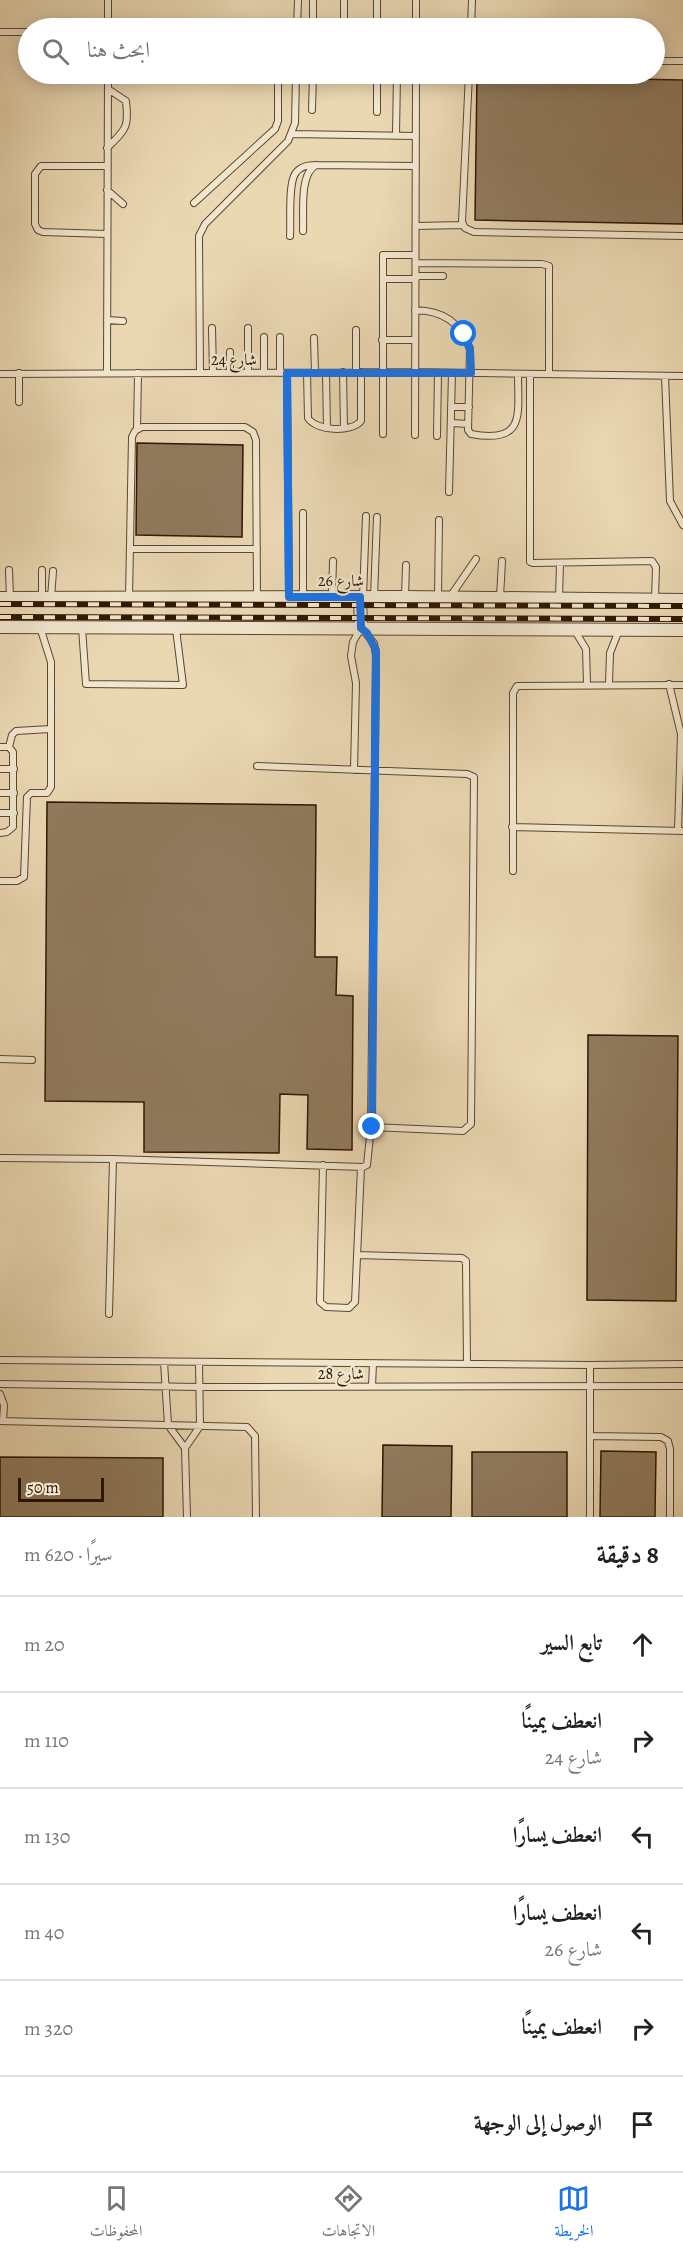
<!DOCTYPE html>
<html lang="ar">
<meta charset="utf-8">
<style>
body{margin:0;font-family:Alegreya,Amiri,serif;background:#f6f6f6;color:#222;direction:rtl}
.scale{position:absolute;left:18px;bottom:15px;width:86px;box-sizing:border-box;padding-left:6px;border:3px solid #2e1601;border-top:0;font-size:16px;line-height:21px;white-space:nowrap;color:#2e1601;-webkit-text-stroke:4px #f1e6ce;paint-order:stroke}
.stop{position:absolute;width:18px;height:18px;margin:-14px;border:4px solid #1a73e8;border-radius:50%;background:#fff}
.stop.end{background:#1a73e8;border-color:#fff;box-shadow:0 2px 6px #0008}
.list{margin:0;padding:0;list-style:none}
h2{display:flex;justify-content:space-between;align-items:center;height:78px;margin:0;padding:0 24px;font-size:26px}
h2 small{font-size:20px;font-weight:400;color:#767676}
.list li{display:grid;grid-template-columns:39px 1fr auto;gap:18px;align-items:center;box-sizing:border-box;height:96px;padding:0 24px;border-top:2px solid #e0e0e0}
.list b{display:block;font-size:22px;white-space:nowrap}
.list p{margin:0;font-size:20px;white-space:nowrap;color:#767676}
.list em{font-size:20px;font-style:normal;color:#767676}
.icon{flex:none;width:33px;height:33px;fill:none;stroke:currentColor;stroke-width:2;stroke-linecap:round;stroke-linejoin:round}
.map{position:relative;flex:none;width:683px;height:1517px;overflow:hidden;direction:ltr}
.search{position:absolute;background:#fff;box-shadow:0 3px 15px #0003;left:18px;right:18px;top:18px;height:66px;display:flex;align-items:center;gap:15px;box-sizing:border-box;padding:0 21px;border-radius:33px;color:#767676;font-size:22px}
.sheet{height:654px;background:#fff}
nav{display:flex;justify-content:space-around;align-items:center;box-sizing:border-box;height:84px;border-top:2px solid #e0e0e0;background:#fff;font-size:16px;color:#767676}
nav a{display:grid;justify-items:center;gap:3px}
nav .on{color:#1a73e8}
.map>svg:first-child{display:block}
</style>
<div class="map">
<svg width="683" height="1517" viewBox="0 0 683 1517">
<rect width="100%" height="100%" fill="#ead8b3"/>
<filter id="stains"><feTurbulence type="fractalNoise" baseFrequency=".00333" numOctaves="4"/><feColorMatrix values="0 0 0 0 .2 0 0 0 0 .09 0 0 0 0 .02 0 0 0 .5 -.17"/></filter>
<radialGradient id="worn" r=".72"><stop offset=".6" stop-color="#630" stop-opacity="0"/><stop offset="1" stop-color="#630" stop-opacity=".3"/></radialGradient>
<!-- building -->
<path fill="#907b5e" stroke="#2e1601" stroke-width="1.5" d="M477,76l206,4v144l-208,-4z
M137,443l106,2 -1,92 -106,-2z
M47,802l269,3 -1,152h22l-1,38 17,1 -1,154 -45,-1 1,-54 -28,-1 -1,59 -135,-1v-50l-99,-1z
M588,1035l90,1 -2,265 -89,-1z
M383,1445l69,1 -1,71h-69z
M601,1451l55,1 -1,65h-55z
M472,1452h95v65h-95z
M0,1457l163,1v59h-163z"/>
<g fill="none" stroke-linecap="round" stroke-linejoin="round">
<!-- service casing -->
<g stroke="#5d462e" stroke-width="8">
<path id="service" d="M344,0v28
M377,25l39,1
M377,26v-26
M108,28v-28
M297,28l1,-28
M313,28v-28
M416,28v-28
M471,28l1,-28
M0,32h28
M654,61h29
M469,74l-7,148 3,6 9,4 209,4
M312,110l1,-36
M377,112v-38
M292,134l124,2
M396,135l1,-61
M107,148c19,-19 22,-20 19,-47l-18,-12
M107,190l16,14
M194,203l81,-74 3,-8v-47
M416,226l47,-1
M303,231c1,-18 -4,-57 13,-66
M107,234l-64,-2 -5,-2 -3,-6v-50l6,-8h66
M290,236c1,-14 -2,-51 5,-62 5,-8 13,-9 21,-9l100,1
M416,263l126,1 7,2v108
M416,276h27
M383,279h33
M415,310c29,1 45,12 55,39l-2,81 3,4c55,10 47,-19 47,-60
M107,320l16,1
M212,328l1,45
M248,328v45
M356,330v42
M280,337v36
M314,338l1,35
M382,340h33
M230,352v21
M343,372l1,56
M107,373l1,-299
M200,373l-1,-137 6,-12 83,-83 7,-18 1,-49
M264,373v-36
M287,373l2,224
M307,373l1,45c8,13 43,15 53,3v-49
M326,373l1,55
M0,374l415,-2 268,4
M530,374v188l3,1 119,-2 4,6 -1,32
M665,376l5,125 13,24
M19,402v-29
M451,407h18
M451,423l17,1
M137,429l1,-56
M383,434v-179h32
M415,435l1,-361
M437,436l1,-63
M449,492l3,-119
M131,549h126
M9,570l1,28
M303,597v-84
M332,597l1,-36
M363,597l3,-81
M374,597l3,-80
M405,597l1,-32
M438,597l1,-77
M450,597l26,-38
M500,597l2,-36
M42,598v-28
M51,598l2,-27
M129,598l3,-161 3,-6 7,-4h103l8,5 3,8 1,156
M559,598l1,-35
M82,628l4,56 97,1 -7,-56
M575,631l11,18 1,35
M609,684l1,-31 9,-23
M669,684l12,50 -3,97
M0,747h9l4,5v75l-6,5 -7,1
M9,747l3,-12 4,-4 34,-2
M257,766l210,8 7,3 -3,347 -8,7 -92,-4
M0,769h14
M0,793h14
M0,813h14
M512,827l171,4
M513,871v-178l4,-7 166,-1
M0,881h17l7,-4 3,-80 4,-4h16l4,-6v-125l-11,-35
M0,1059l32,1
M0,1158l113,1 250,8 4,-2 4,-38 5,-471 -2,-13 -13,-15 -8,14 -2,14 5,27 -2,87
M323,1165l-3,137 6,5 23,1 6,-6 6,-135
M357,1255l105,3 4,3 1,103
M109,1314l4,-155
M0,1360l590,5 93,-1
M164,1362l4,63 17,23 2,69
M0,1384l200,3 483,-1
M372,1386l1,-22
M0,1394l4,11 -1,16
M0,1421l247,6 8,9 1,81
M591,1436l70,1 7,4 2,8v68
M185,1448l15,-22 -1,-64
M590,1517v-152"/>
</g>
<!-- minor casing -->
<g stroke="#5d462e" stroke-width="14">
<path id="minor" d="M360,597l1,31
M0,598l405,-1 278,3
M0,627l683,3"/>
</g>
<!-- service -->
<use href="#service" stroke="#f1e6ce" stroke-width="6"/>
<!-- minor -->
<use href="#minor" stroke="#f1e6ce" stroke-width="12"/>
<!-- rail casing -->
<g stroke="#2e1601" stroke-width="6">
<path id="rail" d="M0,604l683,2
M0,617l683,2"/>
</g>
<!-- rail -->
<use href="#rail" stroke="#f1e6ce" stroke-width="4" stroke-dasharray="11" stroke-linecap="butt"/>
</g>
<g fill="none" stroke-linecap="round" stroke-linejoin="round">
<!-- route -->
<path stroke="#1a73e8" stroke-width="8" d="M372,1127l4,-477 -9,-17 -6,-5 -1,-31h-71l-2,-224h184l-1,-24 -6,-15"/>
</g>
<g text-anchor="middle" stroke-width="4.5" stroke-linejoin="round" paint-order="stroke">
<!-- street labels -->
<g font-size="16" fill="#2e1601" stroke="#f1e6ce">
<text x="234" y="365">شارع 24</text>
<text x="341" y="586">شارع 26</text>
<text x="341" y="1379">شارع 28</text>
</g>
</g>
<rect width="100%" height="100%" filter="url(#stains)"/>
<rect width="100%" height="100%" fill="url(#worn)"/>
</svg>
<div class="scale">50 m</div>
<div class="stop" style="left:464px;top:334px"></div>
<div class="stop end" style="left:372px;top:1127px"></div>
<div class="search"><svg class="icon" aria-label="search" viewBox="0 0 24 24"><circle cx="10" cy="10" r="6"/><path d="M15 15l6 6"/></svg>ابحث هنا</div>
</div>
<section class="sheet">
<h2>8 دقيقة<small>سيرًا · 620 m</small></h2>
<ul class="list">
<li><svg class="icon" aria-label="ahead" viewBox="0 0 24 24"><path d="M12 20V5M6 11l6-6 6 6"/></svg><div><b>تابع السير</b></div><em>20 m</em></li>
<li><svg class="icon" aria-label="right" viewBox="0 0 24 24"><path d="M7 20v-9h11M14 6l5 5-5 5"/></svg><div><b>انعطف يمينًا</b><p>شارع 24</p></div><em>110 m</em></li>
<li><svg class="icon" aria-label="left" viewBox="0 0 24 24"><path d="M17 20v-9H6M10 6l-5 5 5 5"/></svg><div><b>انعطف يسارًا</b></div><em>130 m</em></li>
<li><svg class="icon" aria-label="left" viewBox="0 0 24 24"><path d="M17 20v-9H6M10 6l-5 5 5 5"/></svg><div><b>انعطف يسارًا</b><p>شارع 26</p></div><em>40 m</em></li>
<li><svg class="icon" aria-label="right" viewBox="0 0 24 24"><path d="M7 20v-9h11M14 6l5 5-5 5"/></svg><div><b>انعطف يمينًا</b></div><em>320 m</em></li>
<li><svg class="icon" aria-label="arrive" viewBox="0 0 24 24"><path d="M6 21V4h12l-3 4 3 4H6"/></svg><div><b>الوصول إلى الوجهة</b></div></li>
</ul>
</section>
<nav>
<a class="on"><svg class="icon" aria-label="map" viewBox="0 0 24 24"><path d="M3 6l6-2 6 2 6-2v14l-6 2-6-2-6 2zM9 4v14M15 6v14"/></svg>الخريطة</a>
<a><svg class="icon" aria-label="directions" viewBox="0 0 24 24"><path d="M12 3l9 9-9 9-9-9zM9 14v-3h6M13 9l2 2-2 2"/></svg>الاتجاهات</a>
<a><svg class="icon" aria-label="saved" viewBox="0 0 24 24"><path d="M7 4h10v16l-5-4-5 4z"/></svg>المحفوظات</a>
</nav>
